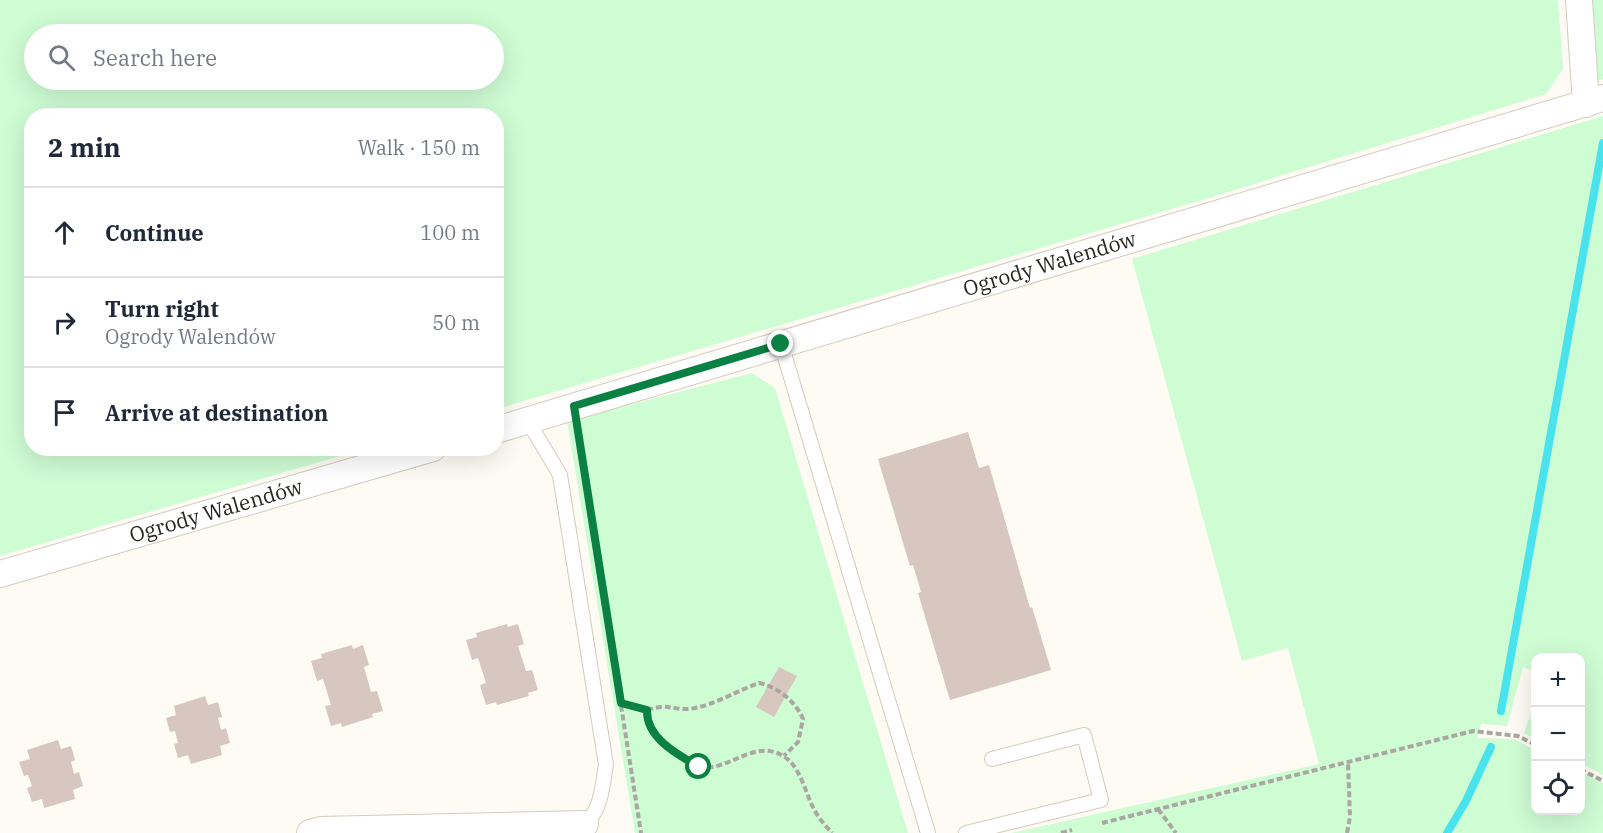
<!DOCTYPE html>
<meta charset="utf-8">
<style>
body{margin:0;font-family:"IBM Plex Serif",serif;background:#f6f6f7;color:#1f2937}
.controls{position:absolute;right:18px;bottom:18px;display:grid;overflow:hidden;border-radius:12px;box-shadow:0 6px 24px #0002}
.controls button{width:54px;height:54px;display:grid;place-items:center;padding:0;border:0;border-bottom:2px solid #e0e1e3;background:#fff;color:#1f2937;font:30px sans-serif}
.stop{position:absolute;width:18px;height:18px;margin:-14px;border:4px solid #0b8043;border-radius:50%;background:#fff}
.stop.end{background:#0b8043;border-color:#fff;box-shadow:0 2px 6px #0008}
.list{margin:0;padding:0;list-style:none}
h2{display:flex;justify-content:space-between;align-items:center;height:78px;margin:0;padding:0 24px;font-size:26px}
h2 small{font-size:20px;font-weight:400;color:#747a83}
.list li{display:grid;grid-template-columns:39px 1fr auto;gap:18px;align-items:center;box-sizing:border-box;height:90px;padding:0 24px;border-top:2px solid #e0e1e3}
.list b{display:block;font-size:22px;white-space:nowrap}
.list p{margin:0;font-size:20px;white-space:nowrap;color:#747a83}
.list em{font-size:20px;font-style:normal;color:#747a83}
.icon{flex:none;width:33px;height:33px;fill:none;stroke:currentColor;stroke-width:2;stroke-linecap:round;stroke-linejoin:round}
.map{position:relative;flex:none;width:1603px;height:833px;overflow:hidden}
.search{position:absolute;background:#fff;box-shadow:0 6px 24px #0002;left:24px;top:24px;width:480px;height:66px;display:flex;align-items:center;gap:15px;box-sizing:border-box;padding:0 21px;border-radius:33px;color:#747a83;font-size:22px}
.panel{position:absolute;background:#fff;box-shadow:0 6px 24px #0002;left:24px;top:108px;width:480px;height:348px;border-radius:24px}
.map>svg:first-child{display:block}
</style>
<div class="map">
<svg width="1603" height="833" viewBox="0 0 1603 833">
<rect width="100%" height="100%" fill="#fefbf5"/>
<!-- green -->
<path fill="#cefcd3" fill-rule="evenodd" d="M0,0h1558l5,69 -17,25 -334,103 -715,212 -1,-293h-464v332l331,1 -363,107zM34,34h460v46h-460z
M1590,0h13v79l-5,2z
M1603,116v659l-22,-12 -1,-105h-44l-1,14 -12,-5 -16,59 -26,-2 -4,14 37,1 21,11 1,60h44l1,-38 22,11v50h-592l308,-69 -31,-116 -46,13 -110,-402z
M752,373l23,15 133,445h-273l-68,-412z
M1535,702l1,37h-1l-11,-6z"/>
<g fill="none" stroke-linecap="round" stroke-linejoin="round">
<!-- stream -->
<path stroke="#48e3ed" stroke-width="8" d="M1501,711l102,-568
M1447,833l19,-32 25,-54"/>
</g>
<!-- building -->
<path fill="#d7c7bf" d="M968,432l11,36 10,-3 41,143 2,-1 19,63 -101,30 -32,-107 3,-1 -8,-27 -3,1 -32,-107z
M507,624l1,3 10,-3 6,20 -6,2 8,25 6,-1 6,20 -10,3 1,3 -32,9 -1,-3 -10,3 -6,-20 6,-2 -8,-25 -6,2 -6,-20 11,-3 -1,-4z
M352,645l1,4 10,-4 6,20 -5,2 7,25 6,-1 6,20 -11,3 1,3 -31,10 -1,-4 -10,3 -6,-20 6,-1 -8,-26 -6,2 -6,-20 11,-3 -1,-4z
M779,667l18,9 -23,41 -18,-10z
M205,696l3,9 10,-3 4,15 -4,1 3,12 5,-2 4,15 -10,3 2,9 -31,9 -3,-9 -10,3 -4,-14 4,-1 -3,-12 -5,1 -4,-14 10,-3 -2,-9z
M58,740l3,9 10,-3 4,14 -4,2 3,12 5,-2 4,14 -10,4 2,9 -31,9 -2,-9 -10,3 -5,-14 5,-2 -4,-11 -4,1 -5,-14 11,-3 -3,-9z"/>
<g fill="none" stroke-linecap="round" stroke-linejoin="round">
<!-- service casing -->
<g stroke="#d3cbbd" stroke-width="16">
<path id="service" d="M781,344l147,489
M528,421l32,54 46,290c-4,21 -4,44 -21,59
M966,833l135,-33 -17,-65 -92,24"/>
</g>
<!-- minor casing -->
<g stroke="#d3cbbd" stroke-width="28">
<g id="minor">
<path d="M1579,0l7,104"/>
<path id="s1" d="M496,430l1107,-332"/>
<path id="s2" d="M0,574l433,-126"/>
<path d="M310,833l11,-3 264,-6"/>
</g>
</g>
<!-- path -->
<path stroke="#aaa7a2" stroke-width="4" stroke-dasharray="6 3" stroke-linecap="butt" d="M578,430l63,403
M621,703l26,7c-1,16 6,23 18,34 9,8 22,21 34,23 30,5 55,-29 84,-11 18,10 22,38 32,55 4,8 11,15 17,22
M647,710c22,-7 24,0 42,-1 24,-3 47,-18 70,-26 19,4 37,19 44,36l-5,23 -14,14
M1580,769l23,12
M1158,809l18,24
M1102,823l371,-92 45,5 18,9
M1061,833l11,-3
M1347,833l3,-16 -2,-55"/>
<!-- service -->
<use href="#service" stroke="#fff" stroke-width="14"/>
<!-- minor -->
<use href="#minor" stroke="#fff" stroke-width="26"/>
</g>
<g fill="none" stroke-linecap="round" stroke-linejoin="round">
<!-- route -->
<path stroke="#0b8043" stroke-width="8" d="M699,767c-22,-13 -53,-29 -52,-57l-26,-7 -47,-297 207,-62"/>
</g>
<g text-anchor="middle" stroke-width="6" stroke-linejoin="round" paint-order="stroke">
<!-- street labels -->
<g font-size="21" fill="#282520" stroke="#fff">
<text dy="7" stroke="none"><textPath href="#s1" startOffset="578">Ogrody Walendów</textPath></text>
<text dy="7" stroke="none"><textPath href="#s2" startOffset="225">Ogrody Walendów</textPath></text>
</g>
</g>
</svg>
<div class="controls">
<button>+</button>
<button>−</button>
<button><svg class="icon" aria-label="locate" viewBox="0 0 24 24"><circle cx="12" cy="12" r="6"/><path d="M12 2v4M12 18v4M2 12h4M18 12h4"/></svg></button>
</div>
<div class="stop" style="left:699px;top:767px"></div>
<div class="stop end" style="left:781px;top:344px"></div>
<div class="search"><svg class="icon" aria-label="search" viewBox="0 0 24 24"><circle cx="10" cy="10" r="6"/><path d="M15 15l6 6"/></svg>Search here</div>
<section class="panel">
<h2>2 min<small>Walk · 150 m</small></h2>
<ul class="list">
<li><svg class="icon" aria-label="ahead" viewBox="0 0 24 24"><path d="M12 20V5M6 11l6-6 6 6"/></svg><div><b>Continue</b></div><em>100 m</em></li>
<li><svg class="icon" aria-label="right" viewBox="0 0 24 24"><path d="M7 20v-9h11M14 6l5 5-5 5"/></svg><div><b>Turn right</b><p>Ogrody Walendów</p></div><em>50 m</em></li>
<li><svg class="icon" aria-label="arrive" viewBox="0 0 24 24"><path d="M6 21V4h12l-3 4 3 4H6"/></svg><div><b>Arrive at destination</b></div></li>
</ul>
</section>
</div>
